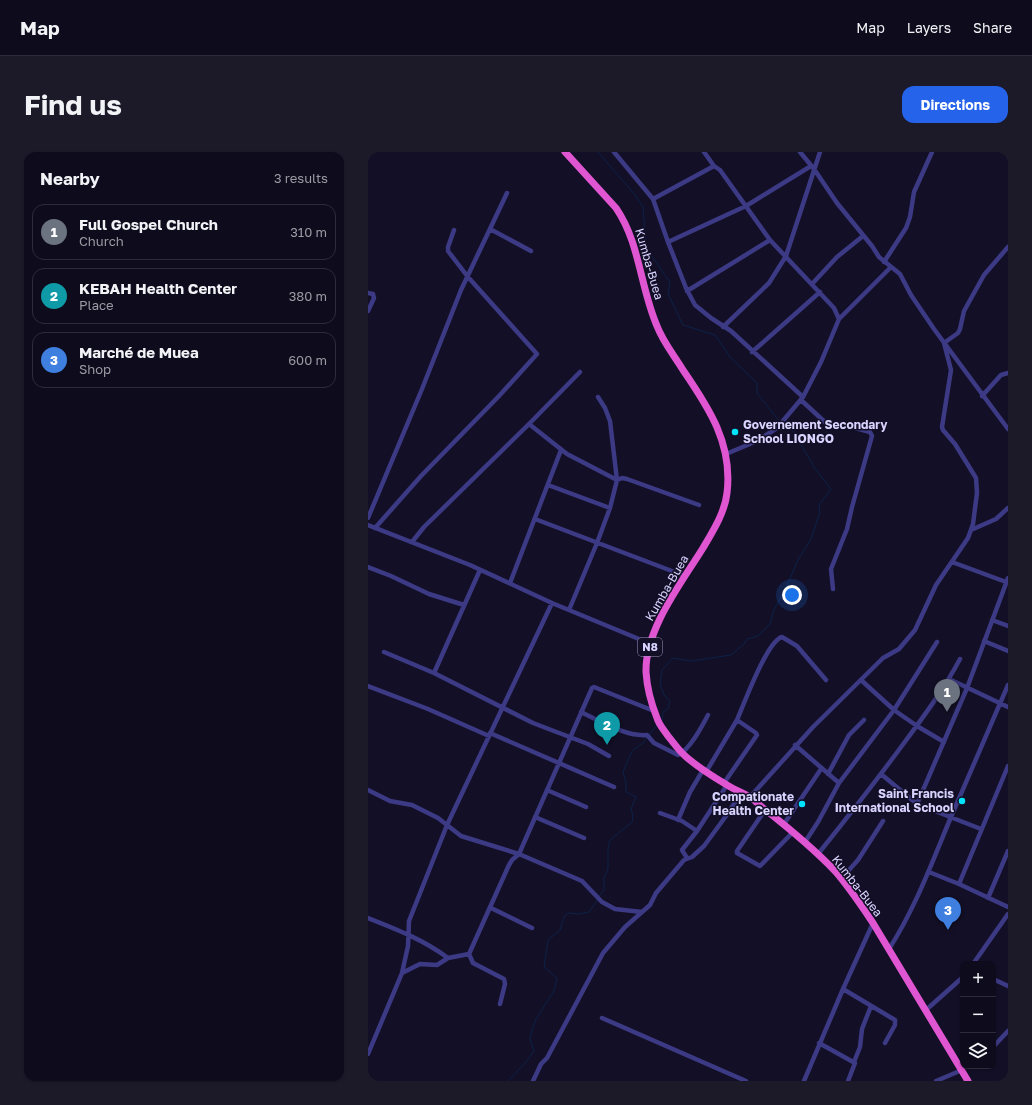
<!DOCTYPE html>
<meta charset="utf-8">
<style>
body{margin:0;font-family:"Golos Text",sans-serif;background:#1c1929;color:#f1f3f6}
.controls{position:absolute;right:12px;bottom:12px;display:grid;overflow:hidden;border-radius:8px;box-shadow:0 1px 3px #0004}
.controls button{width:36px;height:36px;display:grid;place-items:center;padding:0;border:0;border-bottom:1px solid #2e2b3b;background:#0e0b1c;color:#f1f3f6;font:20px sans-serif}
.you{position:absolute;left:424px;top:443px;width:14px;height:14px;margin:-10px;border:3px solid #fff;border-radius:50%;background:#1a73e8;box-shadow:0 0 0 6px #1a73e833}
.badge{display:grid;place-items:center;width:26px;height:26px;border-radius:50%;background:#2563eb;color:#fff;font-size:13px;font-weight:700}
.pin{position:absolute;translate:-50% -33px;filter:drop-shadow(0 1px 2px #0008)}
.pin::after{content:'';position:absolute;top:21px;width:14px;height:12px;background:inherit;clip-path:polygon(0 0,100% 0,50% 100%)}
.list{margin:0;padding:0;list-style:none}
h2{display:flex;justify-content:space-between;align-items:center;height:52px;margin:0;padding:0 16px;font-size:17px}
h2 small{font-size:13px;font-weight:400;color:#9b9ba3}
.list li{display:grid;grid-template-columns:26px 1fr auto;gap:12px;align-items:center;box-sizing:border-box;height:56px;margin:0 8px 8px;padding:0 8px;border:1px solid #2e2b3b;border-radius:12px}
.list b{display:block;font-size:15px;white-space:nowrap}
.list p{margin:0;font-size:13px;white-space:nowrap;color:#9b9ba3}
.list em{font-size:13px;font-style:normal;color:#9b9ba3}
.icon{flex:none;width:22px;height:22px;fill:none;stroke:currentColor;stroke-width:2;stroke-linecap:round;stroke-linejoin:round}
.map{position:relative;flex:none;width:640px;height:929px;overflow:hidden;border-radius:12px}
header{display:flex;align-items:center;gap:24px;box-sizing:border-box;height:56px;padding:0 20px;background:#0e0b1c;border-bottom:1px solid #2e2b3b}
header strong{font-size:19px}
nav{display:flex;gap:22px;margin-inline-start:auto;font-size:14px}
.intro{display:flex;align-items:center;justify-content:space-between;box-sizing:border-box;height:96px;padding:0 24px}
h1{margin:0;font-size:28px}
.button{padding:10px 18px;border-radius:12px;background:#2563eb;color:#fff;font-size:14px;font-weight:700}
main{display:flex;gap:24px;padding:0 24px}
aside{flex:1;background:#0e0b1c;border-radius:12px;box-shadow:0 1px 3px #0004}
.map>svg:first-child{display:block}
</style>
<header>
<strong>Map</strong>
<nav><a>Map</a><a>Layers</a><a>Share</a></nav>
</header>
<div class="intro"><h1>Find us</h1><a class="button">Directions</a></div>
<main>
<aside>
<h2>Nearby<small>3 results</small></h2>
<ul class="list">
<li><span class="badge" style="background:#6b7280">1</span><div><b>Full Gospel Church</b><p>Church</p></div><em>310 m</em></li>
<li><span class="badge" style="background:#0f9aa8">2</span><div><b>KEBAH Health Center</b><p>Place</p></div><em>380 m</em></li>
<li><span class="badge" style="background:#3f7fe0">3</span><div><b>Marché de Muea</b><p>Shop</p></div><em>600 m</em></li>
</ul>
</aside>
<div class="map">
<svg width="640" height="929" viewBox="0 0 640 929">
<rect width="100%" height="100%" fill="#130f26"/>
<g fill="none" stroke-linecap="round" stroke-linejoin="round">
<!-- stream -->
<path stroke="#0c2248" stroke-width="1" d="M230,0l37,43 8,12 3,41 24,34 -2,12 15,31 32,10 15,22 27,26v10l22,28
M293,570l1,-1 1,-9 5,-3 2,-8 -6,-6 -4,-11 2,-14 11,-12 18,3 40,-6 13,-11 3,-5 11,-3 12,-12 4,-14 15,-29 9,-21 13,-21 9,-27 -1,-7 12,-16 -15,-19 -23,-39 -9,-7
M281,583l8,-10
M231,744l5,-6v-12l4,-9v-21l2,-8 22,-18 1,-6 -2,-7 5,-12 -10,-5v-9l-3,-11 9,-21 12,-9 3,-5
M140,929l18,-19 8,-11 -4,-12 2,-9 4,-11 18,-28 3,-13 -13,-11 4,-27 12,-10 4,-13 4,-4 11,1 10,-2 9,-13"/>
<!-- minor -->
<path stroke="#3d3a85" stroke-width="4.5" d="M246,0l39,47 15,43 18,46 9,17 16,13 20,13 72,66
M336,0l10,14 6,4 50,70 64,68 5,11
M432,0l14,17 23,34 35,43 7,11 21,17 11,21 23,34 74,100
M285,47l61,-33
M122,77l41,22
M300,90l78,-36 65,-40
M516,110l22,-34 4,-11 4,-25 18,-40
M444,132l25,-27 26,-21
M319,139l83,-51
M0,141l5,1 1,4 -6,13
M355,175l46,-44 17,-27 34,-104
M576,191l14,-10 2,-4 4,-18 20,-36 24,-28
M384,200l68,-60
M614,244l19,-21 7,-2
M433,248l26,24 5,2 9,-2 29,8 2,4 -20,71 -5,22 -16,40 2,20
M161,272l38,30 50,26 5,-2 5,1 72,26
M358,302l31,-13 20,-13 26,-31 18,-35 18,-43 52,-52
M180,333l62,23
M0,366l54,-129 39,-99 46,-97
M167,367l150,57
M0,373l102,40 82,38 99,41
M7,376l46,-52 78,-80 38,-42 -69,-77 -20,-26v-4l6,-17
M603,378l25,-11 12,-11
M44,390l12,-15 105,-103 51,-52
M584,410l54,20
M0,415l23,9 38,18 35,11
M142,431l51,-133
M184,451l-105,222 14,11 58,18 63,27 20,21 13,7 27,3
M201,458l28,-67 13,-35 7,-28 -7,-59 -5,-13 -7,-11
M624,468l16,6
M616,489l24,10
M16,500l50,21 99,50 55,21 21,12
M66,521l46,-103
M581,527l59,28
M493,528l33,30 23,16 27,16
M0,534l60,23 61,27
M213,560c19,9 45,25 66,23l7,8 24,12c12,-5 24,-29 30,-40
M122,581l124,54
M427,593l44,38
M338,620l31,-52
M460,622l21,-39 15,-15
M513,622l36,30 64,25
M356,631l33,-48 -1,-2 -19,-13c7,-16 30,-79 45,-83l15,9 29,34
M0,638l22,11 22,4 26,13 9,7 -38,96 -1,25 -6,27 -34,81
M179,638l39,17
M382,645l63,-70 70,-69 16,-9 16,-19 21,-45 32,-47 5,-14 4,-31 -1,-15 -21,-34 -12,-14 -1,-3 9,-57 -7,-27
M549,652l50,-116 41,-110
M397,658l-28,41v2l23,13 33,-34
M292,661l22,8 15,10
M167,665l49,21
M310,668l12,-28 13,-22
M416,672l37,-55
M437,690l13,-20 21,-39 55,-73 43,-68
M450,702c29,-36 58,-73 86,-111 20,-27 40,-54 56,-84
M319,706l-5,-8 15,-19 30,-46
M561,720l30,12 49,23
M473,727l17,-19 25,-39
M591,732l49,-118
M620,746l20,-47
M123,756l41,20
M0,766c28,11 56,22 80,40
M521,797c27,-42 43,-87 62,-132 19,-44 38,-88 57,-132
M605,812l35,-50
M34,821l18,-9 17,1 11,-7 21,-4
M625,827l15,7
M475,837l52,31v5l-10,18
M132,852l5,-20 -1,-5 -31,-16 -4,-9 40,-89 3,-5 7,-6 73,-166 2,-1 60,24
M558,858l37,-33
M234,866l144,63
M451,891l36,20 -7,18
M625,895l15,-16
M486,910l6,-15 2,-18 9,-23
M165,929l8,-17 6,-6 56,-105 22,-26 25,-22 6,-12 28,-33 8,-3 12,-11 22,-30 15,-23
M436,929l39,-92 30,-66
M568,929l26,-11"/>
<!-- trunk -->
<path stroke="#e055d1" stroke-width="7" d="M197,0l51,56c24,35 24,79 41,118 6,16 17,29 26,44 26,38 50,74 44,123 -2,19 -14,38 -24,55 -21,34 -58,81 -57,124 1,16 5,31 11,46 2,7 7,12 11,18 5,6 9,12 14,17 13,13 30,23 45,32 8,5 16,8 23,12 6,4 11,10 17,14 24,19 47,38 68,60 14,16 26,34 38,52l95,158"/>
</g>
<!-- markers -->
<g fill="#00e5ff" stroke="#130f26" stroke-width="1.5">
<circle cx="367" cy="280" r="4"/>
<circle cx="594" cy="649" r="4"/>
<circle cx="434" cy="652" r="4"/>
</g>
<g text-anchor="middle" stroke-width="3" stroke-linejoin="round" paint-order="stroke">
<!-- shield labels -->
<rect fill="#130f26" stroke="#9e99be" stroke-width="1" x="270" y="486" width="24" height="18" rx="3"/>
<g font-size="11" font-weight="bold" fill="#d9d4ff">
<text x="282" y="499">N8</text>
</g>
<!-- street labels -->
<g font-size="12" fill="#d9d4ff" stroke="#130f26">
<text transform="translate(281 112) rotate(74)" y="4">Kumba-Buea</text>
<text transform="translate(299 436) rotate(-60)" y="4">Kumba-Buea</text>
<text transform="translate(489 734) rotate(52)" y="4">Kumba-Buea</text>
</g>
<!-- poi labels -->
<g font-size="12" font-weight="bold" fill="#d9d4ff" stroke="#130f26" text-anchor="end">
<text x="375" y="277" text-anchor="start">Governement Secondary<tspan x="375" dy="14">School LIONGO</tspan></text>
<text x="586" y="646">Saint Francis<tspan x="586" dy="14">International School</tspan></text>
<text x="426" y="649">Compationate<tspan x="426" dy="14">Health Center</tspan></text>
</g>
</g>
</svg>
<div class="controls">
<button>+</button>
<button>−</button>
<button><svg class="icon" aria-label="layers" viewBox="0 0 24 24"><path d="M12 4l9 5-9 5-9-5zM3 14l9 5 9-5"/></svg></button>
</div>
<div class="you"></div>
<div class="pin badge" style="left:579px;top:560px;background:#6b7280">1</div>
<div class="pin badge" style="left:239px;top:593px;background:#0f9aa8">2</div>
<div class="pin badge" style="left:580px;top:778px;background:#3f7fe0">3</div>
</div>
</main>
